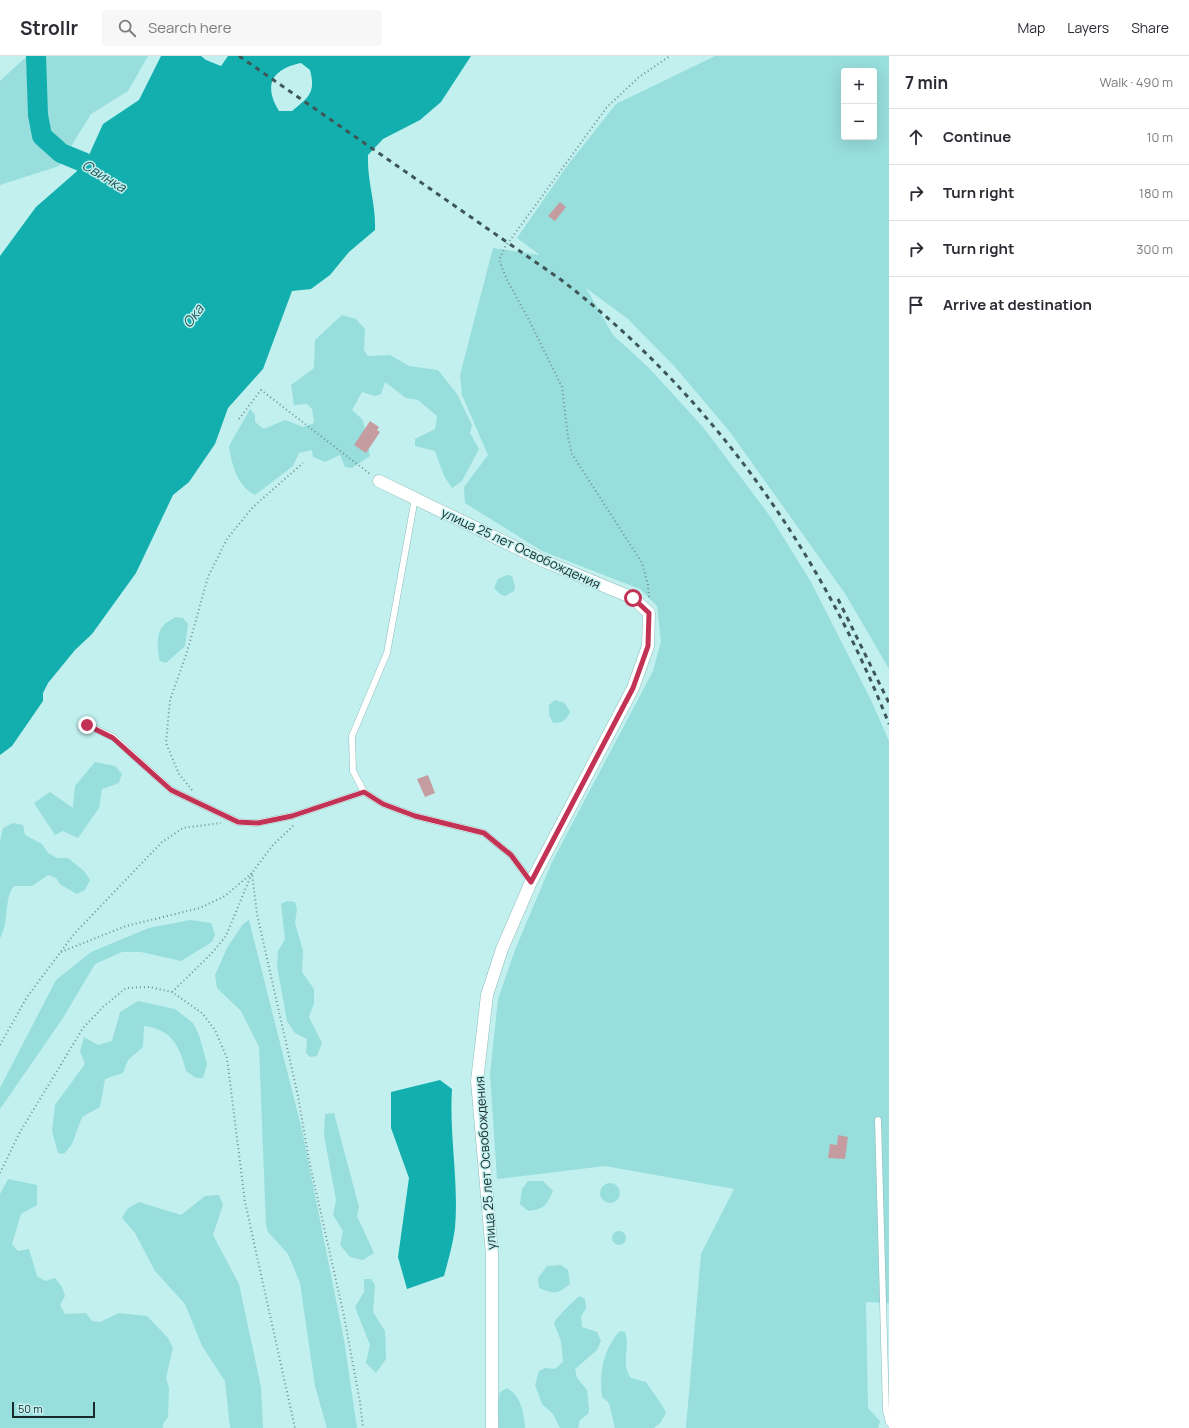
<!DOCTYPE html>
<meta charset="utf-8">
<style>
body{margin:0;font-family:Manrope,sans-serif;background:#f7f7f7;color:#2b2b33}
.controls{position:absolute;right:12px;top:12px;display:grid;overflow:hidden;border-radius:4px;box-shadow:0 4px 16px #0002}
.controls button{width:36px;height:36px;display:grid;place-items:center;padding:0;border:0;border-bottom:1px solid #e1e1e2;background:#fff;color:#2b2b33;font:20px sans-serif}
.scale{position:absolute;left:12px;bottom:10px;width:83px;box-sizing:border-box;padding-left:4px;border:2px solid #182b2a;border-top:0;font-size:11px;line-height:14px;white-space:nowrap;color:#182b2a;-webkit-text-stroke:3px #c1f0ef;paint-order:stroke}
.stop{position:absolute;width:12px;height:12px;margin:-9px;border:3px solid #c23255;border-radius:50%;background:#fff}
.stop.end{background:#c23255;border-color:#fff;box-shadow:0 1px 4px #0008}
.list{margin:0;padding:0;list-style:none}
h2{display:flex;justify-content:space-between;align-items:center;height:52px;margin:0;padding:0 16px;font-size:17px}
h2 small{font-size:13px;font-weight:400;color:#7c7c81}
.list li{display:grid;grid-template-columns:26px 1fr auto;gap:12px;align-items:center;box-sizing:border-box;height:56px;padding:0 16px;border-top:1px solid #e1e1e2}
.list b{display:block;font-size:15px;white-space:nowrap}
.list em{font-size:13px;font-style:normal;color:#7c7c81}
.icon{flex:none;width:22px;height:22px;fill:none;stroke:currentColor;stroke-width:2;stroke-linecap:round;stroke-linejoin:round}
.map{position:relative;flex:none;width:889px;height:1372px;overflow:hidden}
header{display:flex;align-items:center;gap:24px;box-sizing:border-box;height:56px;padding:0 20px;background:#fff;border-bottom:1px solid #e1e1e2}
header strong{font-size:19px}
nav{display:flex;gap:22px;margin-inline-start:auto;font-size:14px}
.search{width:280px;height:36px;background:#f7f7f7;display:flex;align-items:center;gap:10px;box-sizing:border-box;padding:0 14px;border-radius:4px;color:#7c7c81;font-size:15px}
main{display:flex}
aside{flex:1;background:#fff}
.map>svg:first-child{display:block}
</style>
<header>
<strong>Strollr</strong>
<div class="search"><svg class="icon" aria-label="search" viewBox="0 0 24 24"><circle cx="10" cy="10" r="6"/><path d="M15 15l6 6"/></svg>Search here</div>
<nav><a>Map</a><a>Layers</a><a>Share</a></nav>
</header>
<main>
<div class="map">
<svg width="889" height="1372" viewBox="0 0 889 1372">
<rect width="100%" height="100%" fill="#c1f0ef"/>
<!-- green -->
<path fill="#97dedc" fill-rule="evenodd" d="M27,0h121l-20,35 -37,23 -32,52 -59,19v-104z
M715,0h174v613l-43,-74 -116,-163 -55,-65 -47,-48 -42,-31 27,47 36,33 54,59 69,92 39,63 60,118 18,41v562l-23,-1 2,106 12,13 -2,7h-192l15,-174 33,-65 -129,-23 -108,13 -7,-105 8,-75 17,-49 37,-88 101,-191 8,-29 -4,-36 -17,-17 -98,-38 -77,-48 -1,-16 24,-32 -26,-60 -2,-20 33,-127 47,7 -23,-17 50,-72 49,-62zM844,15h30v66h-30z
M342,259l14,4 9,10 -1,21 4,6 22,-1 19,11 29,4 19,24 15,31 -2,8 9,16 -17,32 -10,7 -8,-12 -9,-25 -20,-5v-7l20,-10 2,-13 -19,-16 -12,-2 -21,-16 -4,12 -6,2 -13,-4 -10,18 11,10 7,36 -18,12 -7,-1 -5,-12 -15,7 -12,-5 -1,-7 -13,3 -6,13 -38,29c-19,-10 -23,-31 -26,-49l21,-37 5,6v7l9,7 21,-9 18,7 11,-4 -2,-14 -5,-5 -13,1 -3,-20 23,-17 1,-28z
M507,519l5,1 3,10 -1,5 -9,5 -5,-2 -6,-6 4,-9z
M176,561l7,1 5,6 -3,22 -19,17 -6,-2c-3,-10 -4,-27 3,-35 3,-4 9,-7 13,-9z
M555,644l10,3 5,9c-3,8 -8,11 -17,11l-4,-8v-10z
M95,706l20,4 7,8 -3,9 -17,6 -3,19 -21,30 -15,-7 -8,4 -21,-32 16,-11 23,16 2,-22z
M13,767l10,2 2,10 17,9 6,9 9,5h11l16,13 6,9 -5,10 -8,4 -16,-9 -5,-7 -8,-3 -16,11h-18c-11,14 -4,36 -14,52v-97l3,-13z
M287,845l8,1 2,7 -2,14 8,28 -1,21 12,17v14l-5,14 13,26 -5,13 -7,1 -4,-4 1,-14 -12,-6 -8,-12 -10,-55 1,-15 7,-12 -4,-35z
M190,864l21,3 4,11 -3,8 -31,19 -40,-9h-19l-27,12 -32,54 -63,91v-21l56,-108 35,-28 58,-24z
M249,864l53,210 42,210 13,88h-30l-12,-42 -15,-103 -12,-29 -20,-22 -2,-7 -7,-178 -18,-36 -24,-23 -2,-13 12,-27 16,-24z
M138,945l37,8 18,14 6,12 8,29 -4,14h-7l-10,-7c-6,-24 -14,-42 -42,-45l-1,21 -15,13 -5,13 -18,6 -5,28 -18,10 -10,27 -8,10 -6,-1 -6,-22 3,-26 30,-41 -5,-13 4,-14 14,8 14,-4 8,-29z
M334,1057l25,94 -2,9 17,37 -11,7 -13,-3 -10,-12 3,-14 -10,-16 3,-15 -12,-65 1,-21z
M8,1123l29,6v20l-16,9 -9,30 6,7 11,-2 8,27 8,5 10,-3 7,9 3,9 -5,9 5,9 21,-1 6,8 8,1 19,-9 28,3 21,22 5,10 -7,30 3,10 -1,29 -5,7v4h-163v-234z
M528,1125h15l10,10c-7,15 -9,18 -25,20l-8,-7 2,-15z
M600 1137a10 10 0 1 1 20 0a10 10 0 1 1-20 0Z
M219,1139l4,10 -10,30 26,49 22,103 2,41h-33l-5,-47 -23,-35 -17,-42 -30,-33 -20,-38 -13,-15 5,-9 12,-7 42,13 24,-19z
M612 1182a7 7 0 1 1 14 0a7 7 0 1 1-14 0Z
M561,1209l7,5 2,14c-13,11 -17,10 -31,4l-1,-10 9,-12z
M364,1223h7l4,6 -2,27 12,19 1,28 -10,14 -10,-10 4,-18 -15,-38 9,-15z
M580,1240l5,3 1,9 -5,9 1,10 15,5 4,9 -4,9 -22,19 2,9 10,12 2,19 -1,5 -8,6 -2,8h-18l-7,-14 -11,-10 -7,-19 4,-14 6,-3 10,1 8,-7 -2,-21 -7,-18c3,-6 21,-24 26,-27z
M620,1275l5,1c6,15 -5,32 6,46l15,4c5,8 18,24 20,31l-5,9 -7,6h-39l-6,-25 -7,-6c-3,-24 1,-48 18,-66z
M507,1332c14,8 17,25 18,40h-26l-1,-23 2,-13z"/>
<!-- water -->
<path fill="#12afae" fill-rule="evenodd" d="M161,0h40l5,4 15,6 7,-10h243l-30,46 -21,18 -37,19 -15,16c-1,27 8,48 7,75l-26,22 -19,23 -19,14 -19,2 -29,78 -35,39 -13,36 -26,38 -16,13 -37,78 -44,61 -17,16 -27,33 -5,10v8l-31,45 -12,9v-499l36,-49 40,-35 13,-17 14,-31 36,-24zM301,7l9,7c6,23 -1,27 -18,41h-13c-16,-26 -7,-42 22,-48z
M440,1024l12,9c-3,46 7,93 3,139 -2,16 -7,33 -11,48l-37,13 -9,-32 11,-79 -18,-50v-36z"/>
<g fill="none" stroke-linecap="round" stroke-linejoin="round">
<!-- river -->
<path stroke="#12afae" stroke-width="20" d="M36,0l2,59 4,21 19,17 22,9 24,15"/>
</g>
<!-- building -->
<path fill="#c59da1" d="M560,146l6,5 -11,14 -7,-5z
M370,365l9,6 -2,3 3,2 -14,21 -12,-8z
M428,719l7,18 -10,4 -8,-18z
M838,1079l10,2 -3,22 -17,-1 2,-14 7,1z"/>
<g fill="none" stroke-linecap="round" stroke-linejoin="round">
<!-- service casing -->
<g stroke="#8dbbb9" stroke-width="7">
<path id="service" d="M415,442l-28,155 -35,83 1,35 11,21 19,12 32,12 69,17 27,22 20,27
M87,669l26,12 58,53 67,32 19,1 35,-7 72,-24
M878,1064l8,291 3,12"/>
</g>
<!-- minor casing -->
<g stroke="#8dbbb9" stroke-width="13">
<path id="minor" d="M379,425l167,81 87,36 16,15 -1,33 -15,42 -102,194 -29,67 -15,46 -10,86 15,173v174"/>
</g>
<!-- path -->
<path stroke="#719291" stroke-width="2" stroke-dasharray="1 3" stroke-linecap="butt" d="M239,363l22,-29 109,84
M649,541l-1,-12 -6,-22 -70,-109 -4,-17 -6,-50 -34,-69 -21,-38 -8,-20 6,-13 102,-140 32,-30 31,-21
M192,734l-13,-16 -13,-31 4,-43 17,-48 21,-75 19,-38 26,-32 50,-44
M61,896l65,-26 74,-18 25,-12 27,-23 5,41 41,182 11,64 35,156 16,86 3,26
M172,936l39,-38 15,-18 26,-63 20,-27 23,-22
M0,989l27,-48 47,-63 88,-92 21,-14 38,-5
M0,1117l20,-41 63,-104 20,-21 23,-19 23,-1 23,5 30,21 13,17 12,28 18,144 50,226"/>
<!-- service -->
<use href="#service" stroke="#fff" stroke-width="6"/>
<!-- minor -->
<use href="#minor" stroke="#fff" stroke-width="12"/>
<!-- rail -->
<path stroke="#3e5756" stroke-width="3" stroke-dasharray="5 5" stroke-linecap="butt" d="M239,0l321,223c149,114 260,270 329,445
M838,543l51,104"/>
</g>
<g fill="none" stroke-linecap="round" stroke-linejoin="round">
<!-- route -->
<path stroke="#c23255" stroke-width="5" d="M87,669l26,13 58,52 67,32 20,1 34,-7 72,-24 19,12 32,12 69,17 27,22 20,27 102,-194 15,-42 1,-33 -16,-15"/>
</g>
<g text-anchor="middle" stroke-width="3" stroke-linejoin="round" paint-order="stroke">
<!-- street labels -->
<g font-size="13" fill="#182b2a" stroke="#c1f0ef">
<text transform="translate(521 492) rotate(25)" y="5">улица 25 лет Освобождения</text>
<text transform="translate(485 1107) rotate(-94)" y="5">улица 25 лет Освобождения</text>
</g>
<!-- water labels -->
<g font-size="14" font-style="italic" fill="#205858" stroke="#c1f0ef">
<text transform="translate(104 120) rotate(31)" y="5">Свинка</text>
<text transform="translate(193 260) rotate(-54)" y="5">Ока</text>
</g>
</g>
</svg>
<div class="controls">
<button>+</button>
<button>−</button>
</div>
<div class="scale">50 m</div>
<div class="stop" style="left:633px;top:542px"></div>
<div class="stop end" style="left:87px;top:669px"></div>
</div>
<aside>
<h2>7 min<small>Walk · 490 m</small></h2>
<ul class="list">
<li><svg class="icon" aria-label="ahead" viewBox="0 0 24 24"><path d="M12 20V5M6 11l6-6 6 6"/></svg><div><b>Continue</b></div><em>10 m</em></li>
<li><svg class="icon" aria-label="right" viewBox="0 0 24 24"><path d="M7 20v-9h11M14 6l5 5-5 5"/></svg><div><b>Turn right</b></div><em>180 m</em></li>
<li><svg class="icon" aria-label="right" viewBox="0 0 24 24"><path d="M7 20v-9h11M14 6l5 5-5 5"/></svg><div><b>Turn right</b></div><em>300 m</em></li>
<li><svg class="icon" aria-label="arrive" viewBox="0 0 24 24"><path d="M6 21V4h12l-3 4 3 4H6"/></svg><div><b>Arrive at destination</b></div></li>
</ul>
</aside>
</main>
